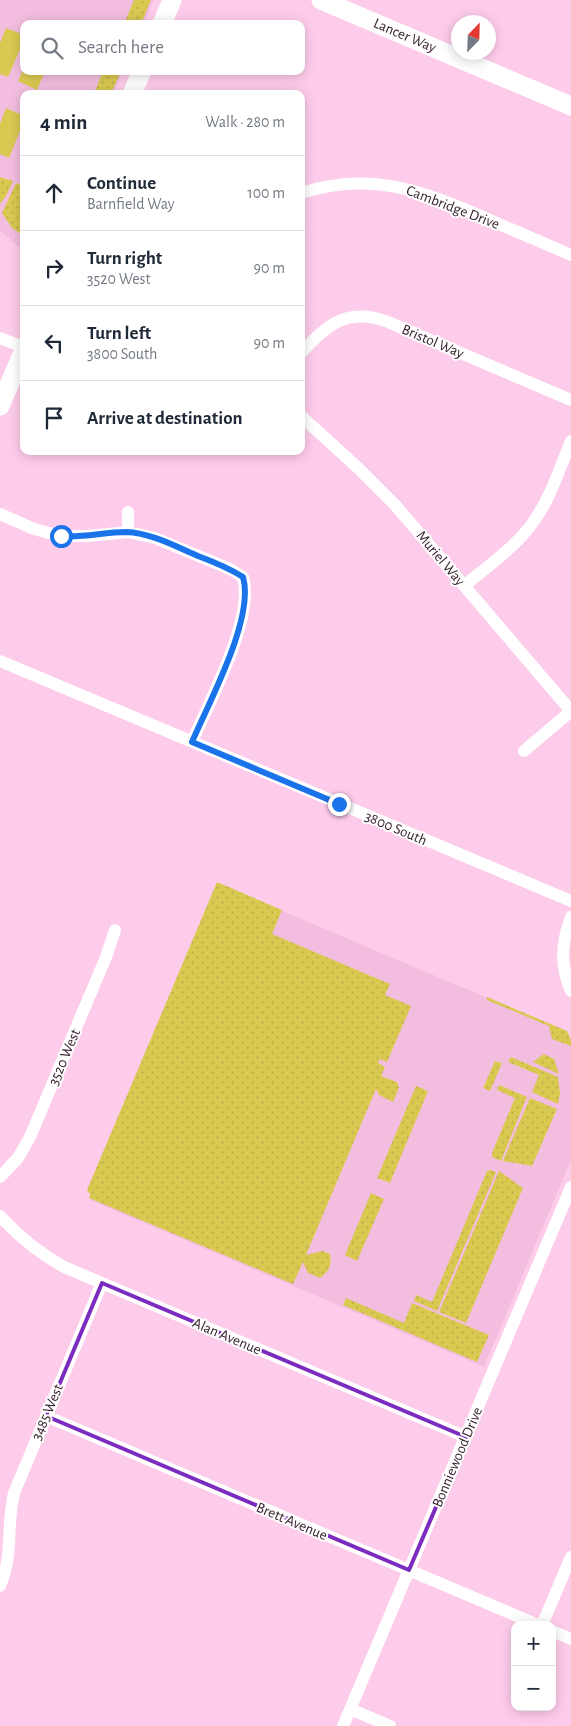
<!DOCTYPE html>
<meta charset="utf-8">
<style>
body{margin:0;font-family:"Alegreya Sans",sans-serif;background:#f2f2f3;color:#1f2937}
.controls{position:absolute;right:15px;bottom:15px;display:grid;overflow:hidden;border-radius:10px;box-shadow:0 2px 12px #0003}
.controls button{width:45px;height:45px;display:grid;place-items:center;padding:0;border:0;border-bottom:1px solid #e0e1e3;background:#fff;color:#1f2937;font:25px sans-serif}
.compass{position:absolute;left:451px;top:15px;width:45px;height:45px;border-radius:50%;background:#fff;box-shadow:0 2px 12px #0003;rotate:23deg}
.stop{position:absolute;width:15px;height:15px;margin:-11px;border:4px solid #1a73e8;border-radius:50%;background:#fff}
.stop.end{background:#1a73e8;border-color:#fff;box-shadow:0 1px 5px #0008}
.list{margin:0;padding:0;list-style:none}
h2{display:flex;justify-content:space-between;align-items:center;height:65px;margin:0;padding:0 20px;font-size:21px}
h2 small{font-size:16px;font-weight:400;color:#747a83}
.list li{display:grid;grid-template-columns:32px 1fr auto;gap:15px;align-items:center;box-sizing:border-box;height:75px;padding:0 20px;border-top:1px solid #e0e1e3}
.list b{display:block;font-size:19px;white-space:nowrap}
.list p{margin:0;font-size:16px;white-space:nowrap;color:#747a83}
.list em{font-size:16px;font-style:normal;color:#747a83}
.icon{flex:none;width:28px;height:28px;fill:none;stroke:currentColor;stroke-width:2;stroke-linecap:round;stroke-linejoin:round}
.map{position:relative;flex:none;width:571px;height:1726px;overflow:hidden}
.search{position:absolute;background:#fff;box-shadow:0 2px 12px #0003;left:20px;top:20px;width:285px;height:55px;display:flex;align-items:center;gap:12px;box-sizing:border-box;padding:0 18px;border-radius:10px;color:#747a83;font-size:19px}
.panel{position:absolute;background:#fff;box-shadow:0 2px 12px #0003;left:20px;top:90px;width:285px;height:365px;border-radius:10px}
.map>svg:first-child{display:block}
</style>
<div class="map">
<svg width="571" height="1726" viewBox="0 0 571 1726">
<defs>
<pattern id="green-dots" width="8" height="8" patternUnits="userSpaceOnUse" patternTransform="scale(1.25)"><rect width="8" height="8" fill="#dac951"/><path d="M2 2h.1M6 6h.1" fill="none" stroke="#bcac47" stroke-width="1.8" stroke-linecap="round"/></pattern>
</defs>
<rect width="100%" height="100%" fill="#fecceb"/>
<!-- built -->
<path fill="#f3bddf" d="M0,0h154l-10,24h-120v47h99l-10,23h-89v157l-24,-20z
M223,886l345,146 3,7v121l-87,207 -394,-167z"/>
<!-- green -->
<path fill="url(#green-dots)" d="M134,0h17l-10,24h-17z
M103,71h18l-10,23h-17z
M0,177l13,4 -7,15 -6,8z
M16,183l8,3 -2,20 2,7v23l-12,-8 -10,-15z
M217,882l65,28 -10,24 118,50 -5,11 26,11 -24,56 -7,-3 -2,4 7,4 -4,9 16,6 2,5 -6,15 -14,-7 -3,-6 -70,166 17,-4 7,3c2,12 -1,17 -10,24l-12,-5 -5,-11 -10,22 -204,-86 1,-4 -3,-4z
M487,997l80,34 4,9v6l-19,-7 -3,-13 -62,-26z
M544,1054l10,5 5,15 -26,-12z
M511,1057l47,20 2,17 -2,10 -26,-12 7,-17 -31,-13z
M495,1061l7,2 -12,28 -7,-3z
M499,1085l28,12 -26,64 -9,-4v-4l23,-55 -18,-8z
M416,1086l12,5 -38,92 -13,-5z
M530,1098l27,11 -25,57 -29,-5z
M491,1170l5,2 -59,139 -23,-10 2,-6 16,7 55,-131z
M499,1171l24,17 -57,135 -27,-11z
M371,1193l13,6 -27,62 -12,-6z
M346,1298l58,25 8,-20 77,32 -12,27 -134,-57z"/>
<!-- pitch -->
<path fill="#dac951" d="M6,28l18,7v5l-16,37 -8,-3v-31z
M24,68v3h21l-8,19 -19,-9z
M6,108l18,8v5l-15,37 -9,-4v-30z"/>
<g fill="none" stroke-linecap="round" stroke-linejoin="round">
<!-- street -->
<path stroke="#fff" stroke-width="12" d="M301,193c70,-22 118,-3 182,24 29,13 59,25 88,38
M0,338l24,9
M301,353c26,-29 47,-46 87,-31l183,78
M301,416l56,51 39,39 175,205
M0,514l34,15 27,7h27l40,-4 27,6 75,31 13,8c12,41 -34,125 -51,165
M128,532v-20
M464,586c24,-20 53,-40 70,-65 17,-24 26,-54 37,-80
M0,661l571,240
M524,751l47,-40
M571,917c-10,27 -11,48 0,74
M0,1177l18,-19 12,-21 76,-180 9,-27
M0,1216c19,21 39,37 64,51l402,170
M46,1416l492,209
M0,1586c14,-33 6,-60 14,-93l88,-210
M542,1625l29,-68
M552,1631l19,8
M350,1709l40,17
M343,1726l228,-539"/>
<!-- secondary -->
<path stroke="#fff" stroke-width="19" d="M321,0l250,106
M162,24l10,-24
M132,94l10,-23
M0,406l24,-56"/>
</g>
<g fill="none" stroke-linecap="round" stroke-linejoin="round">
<!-- route -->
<path stroke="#1a73e8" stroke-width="6" d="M61,536c22,2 43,-4 65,-4 25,1 49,14 72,24 16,6 31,12 45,21 12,41 -34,125 -51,165l147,62"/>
</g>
<!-- marked area -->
<path fill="none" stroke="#7b2cbf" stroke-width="4" stroke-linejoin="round" d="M102,1283l364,154 -57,133 -363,-154z"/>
<g text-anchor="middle" stroke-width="4" stroke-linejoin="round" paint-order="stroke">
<!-- street labels -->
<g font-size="15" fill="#37202f" stroke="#fefefe">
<text transform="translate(405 35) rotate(23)" y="5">Lancer Way</text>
<text transform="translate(453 207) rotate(21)" y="5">Cambridge Drive</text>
<text transform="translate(433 341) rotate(23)" y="5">Bristol Way</text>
<text transform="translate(441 558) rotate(50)" y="5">Muriel Way</text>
<text transform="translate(396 828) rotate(23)" y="5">3800 South</text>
<text transform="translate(64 1057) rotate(-67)" y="5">3520 West</text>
<text transform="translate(227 1336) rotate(23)" y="5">Alan Avenue</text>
<text transform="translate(47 1412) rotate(-67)" y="5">3485 West</text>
<text transform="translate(457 1457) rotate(-67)" y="5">Bonniewood Drive</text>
<text transform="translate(292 1521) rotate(23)" y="5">Brett Avenue</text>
</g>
</g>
</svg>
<div class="controls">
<button>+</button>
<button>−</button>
</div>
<svg class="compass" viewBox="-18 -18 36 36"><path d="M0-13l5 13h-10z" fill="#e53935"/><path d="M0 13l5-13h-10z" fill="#747a83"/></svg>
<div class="stop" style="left:61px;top:536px"></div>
<div class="stop end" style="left:339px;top:804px"></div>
<div class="search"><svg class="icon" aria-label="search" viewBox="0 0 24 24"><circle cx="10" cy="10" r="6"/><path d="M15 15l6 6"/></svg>Search here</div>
<section class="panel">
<h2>4 min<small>Walk · 280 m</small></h2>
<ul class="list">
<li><svg class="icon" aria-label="ahead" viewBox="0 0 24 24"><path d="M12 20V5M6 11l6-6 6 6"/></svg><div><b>Continue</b><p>Barnfield Way</p></div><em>100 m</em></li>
<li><svg class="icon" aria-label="right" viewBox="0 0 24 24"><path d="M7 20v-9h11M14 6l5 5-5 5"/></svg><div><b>Turn right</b><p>3520 West</p></div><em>90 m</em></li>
<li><svg class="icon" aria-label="left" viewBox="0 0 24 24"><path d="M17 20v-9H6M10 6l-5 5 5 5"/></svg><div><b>Turn left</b><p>3800 South</p></div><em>90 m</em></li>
<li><svg class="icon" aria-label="arrive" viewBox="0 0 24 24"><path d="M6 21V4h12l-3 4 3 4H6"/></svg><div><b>Arrive at destination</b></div></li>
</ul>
</section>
</div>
